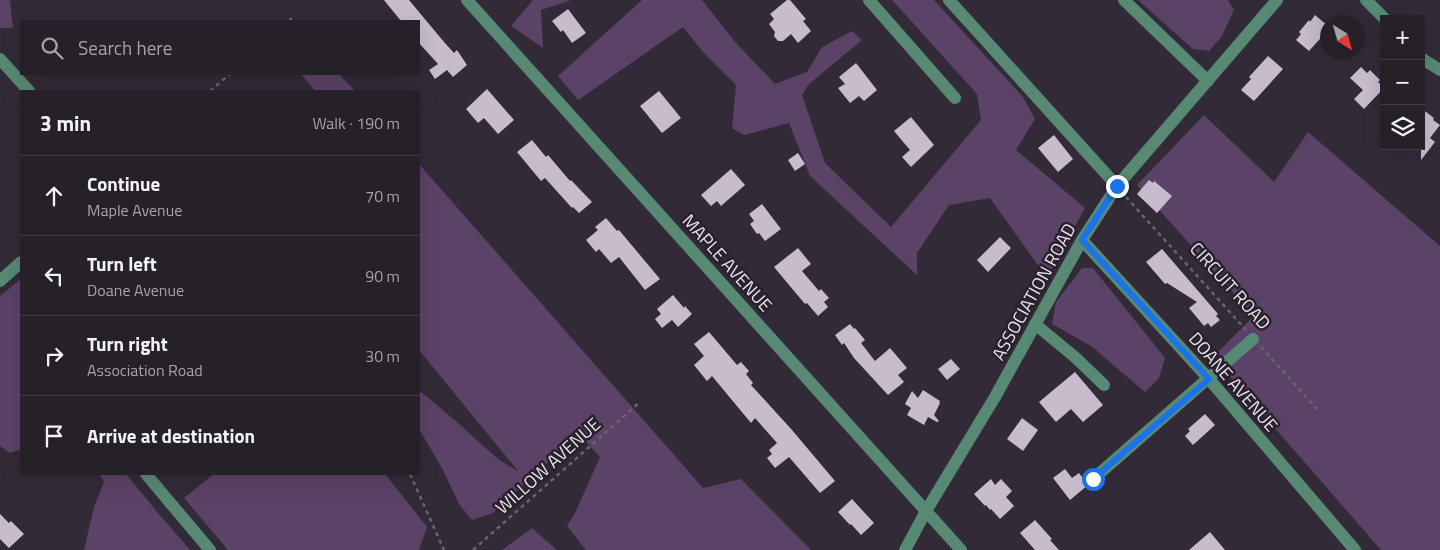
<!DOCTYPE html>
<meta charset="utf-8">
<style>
body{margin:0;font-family:"Titillium Web",sans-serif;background:#322d35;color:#f1f3f6}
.controls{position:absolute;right:15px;top:15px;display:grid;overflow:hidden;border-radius:0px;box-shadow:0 5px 20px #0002}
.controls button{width:45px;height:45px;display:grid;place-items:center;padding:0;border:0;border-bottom:1px solid #423e46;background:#262029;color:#f1f3f6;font:25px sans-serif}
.compass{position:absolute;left:1320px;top:15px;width:45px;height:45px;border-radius:50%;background:#262029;box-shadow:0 5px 20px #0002;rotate:143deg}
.stop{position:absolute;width:15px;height:15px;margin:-11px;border:4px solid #1a73e8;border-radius:50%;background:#fff}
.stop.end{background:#1a73e8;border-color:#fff;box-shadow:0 1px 5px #0008}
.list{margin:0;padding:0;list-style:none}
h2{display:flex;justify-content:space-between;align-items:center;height:65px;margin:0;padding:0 20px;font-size:21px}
h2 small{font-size:16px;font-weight:400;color:#a4a3a8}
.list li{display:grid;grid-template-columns:32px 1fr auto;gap:15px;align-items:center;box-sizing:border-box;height:80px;padding:0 20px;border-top:1px solid #423e46}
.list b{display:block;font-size:19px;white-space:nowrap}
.list p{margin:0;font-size:16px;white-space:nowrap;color:#a4a3a8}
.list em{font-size:16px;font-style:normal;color:#a4a3a8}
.icon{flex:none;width:28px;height:28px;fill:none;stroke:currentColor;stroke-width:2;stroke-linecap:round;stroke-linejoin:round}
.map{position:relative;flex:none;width:1440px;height:550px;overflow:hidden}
.search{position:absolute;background:#262029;box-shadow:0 5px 20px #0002;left:20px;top:20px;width:400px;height:55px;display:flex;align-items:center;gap:12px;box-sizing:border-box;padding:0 18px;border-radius:0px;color:#a4a3a8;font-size:19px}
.panel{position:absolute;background:#262029;box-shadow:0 5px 20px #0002;left:20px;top:90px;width:400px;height:385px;border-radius:0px}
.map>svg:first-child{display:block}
</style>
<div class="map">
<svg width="1440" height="550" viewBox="0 0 1440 550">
<rect width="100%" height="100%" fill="#332a37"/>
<!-- green -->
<path fill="#5b4267" d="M0,0h10l3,28h-13z
M533,0h38l-30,10 2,38 -32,-22z
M642,0h60l33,42 40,42 32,-12 15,-25 30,-16 10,9 -54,45 -6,10 23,68 66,64 90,-107 -4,-26 -85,-94h42l89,97 12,22 -19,31 69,58 -38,70 -57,-80 -41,7 -32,48v22l-107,-99 -21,-53 -45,12 -12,-7 4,-43 -33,-33 -20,-25 -105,73 -20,-24z
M1138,0h90l6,10 -12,26 -13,15 -16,-2z
M301,74h38l16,17h-40z
M1204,115l70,67 34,-50 132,114v304h-59l-168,-193 41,-41 -117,-131z
M419,164l284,324 38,-9 70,71h-225l-19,-24 9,-15 24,-54 -18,-20 -20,12 -69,64 -21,7 -13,-16 -16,-34 -24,-41v-39l39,33 41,37 19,11 -99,-121z
M1082,268h11l72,90 -6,20 -14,14 -54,-46 -39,-22 4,-22z
M21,279v170l-11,4 -10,-7v-150z
M99,474h27l32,39 32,37h-106l10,-43 10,-25z
M214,474h171l42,53 -8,23h-191l-44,-52z
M532,528l25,22h-55z"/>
<!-- building -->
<path fill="#c7bccc" d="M384,0h25l35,42 10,11 3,-3 10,15 -14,12 -6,-7 -12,9 -6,-9 9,-6 -19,-21v-22h-18z
M787,0h3l16,19 -3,2 8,10 -13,12 -7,-9 -8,7h-5l-4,-5 1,-4 -6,-8 5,-5 -4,-5z
M568,9l18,24 -14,10 -9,-13 -2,2 -9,-11z
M1315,15l13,11v4l-19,21 -13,-11 5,-6 -2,-2 10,-12 1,2z
M1268,56l15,13 -29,32 -13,-11 10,-11 -2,-2z
M856,63l21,27 -13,11 -5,-5 -9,7 -12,-15 7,-4 -6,-7z
M1361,67l6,6 3,-3 10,10 -2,2 6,5v1l-20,21 -10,-10 9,-9 -13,-12z
M487,89l27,31 -16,14 -14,-16 -6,5 -12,-14z
M659,91l22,27 -19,15 -22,-27z
M1421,108l13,10 -1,2 7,5 -10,13 5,4 -14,18z
M911,117l23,28 -23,22 -9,-10 8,-7 -16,-19z
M1054,135l19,24 -15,13 -20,-24z
M532,140l14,17 2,-2 22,26 1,-1 21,22 -13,11 -6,-6 -1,1 -27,-30 -4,3 -24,-29z
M798,153l7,11 -10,7 -7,-11z
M731,169l14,16 -24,21 -4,-5 -6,5 -10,-11z
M1149,180l4,3 1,-2 18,15 -15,17 -20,-19z
M762,204l19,25 -16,12 -6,-8 -2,1 -7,-10 4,-3 -5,-7z
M606,218l11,13 2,-1 41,49 -15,11 -26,-33 -8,6 -12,-14 -3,3 -10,-12 12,-10 -3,-3z
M1000,237l11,11 -23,24 -11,-12z
M798,248l13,16 -9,7 17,20 2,-2 8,9 -5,4 4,5 -10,9 -11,-13 -2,1 -31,-37z
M1162,249l56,65 -2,2 4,4 -9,7 -3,-4 -4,3 -15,-18 8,-6 -30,-19 -2,1 -19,-22z
M673,295l11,13 1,-2 7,8 -14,13 -6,-7 -10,8 -7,-9 6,-5 -4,-5z
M850,324l4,5 1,-1 10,12 -4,3 14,18 15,-13 17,20 -9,7 6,7 -16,13 -34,-37 -10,-15 -2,2 -7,-10z
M709,332l28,33 4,-3 8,9 -3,3 7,9 -2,2 41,45 43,51 -15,12 -31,-36 -14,11 -8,-10 5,-4 -3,-4 8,-7 -22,-25 -4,5 -39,-47 -5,5 -13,-16 10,-9 -10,-12z
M951,359l9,10 -13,11 -9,-11z
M1075,372l28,33 -20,17 -12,-13 -15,13 -17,-20z
M923,390l17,11 -1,2h1l-6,12 5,6 -2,1 -9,-5 -4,8 -17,-10 4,-7 -6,-4 7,-13 6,7z
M1205,414l10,11 -22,20 -8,-9 5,-5 -2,-2z
M1022,418l16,12 -15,21 -16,-12z
M1065,469l7,9 7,-5 9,12 -18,15 -17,-22z
M991,479l4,6 6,-6 11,12 -6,6 8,9 -14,13 -9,-10 -1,1 -4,-5 -1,1 -11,-12z
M852,499l22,24 -13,12 -10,-11 -1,1 -12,-13z
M0,514l9,9 2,-2 13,13 -15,14 -9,-9z
M1035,520l17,19 -2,1 9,10h-24l-15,-17z
M1210,532l15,18h-36z"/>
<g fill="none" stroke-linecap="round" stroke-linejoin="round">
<!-- path -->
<path stroke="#6b636e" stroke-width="2.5" stroke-dasharray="4 4" stroke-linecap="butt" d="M289,21l5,-5
M210,91l20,-17
M1126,197l120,133
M1261,347l56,62
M410,474l34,76
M473,550l167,-148"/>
<!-- minor -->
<path stroke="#578975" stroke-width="12" d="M467,0l494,550
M869,0l86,98
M949,0l168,186
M1124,0l84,81
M1366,0l19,19
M1421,58l19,12
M0,59l29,32
M1082,240l127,139 146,171
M0,281l21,-19
M1035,324l41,34 28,27
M146,474l64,76
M1093,479l160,-140
M905,550l21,-39 69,-114 87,-157 35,-54 160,-186"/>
</g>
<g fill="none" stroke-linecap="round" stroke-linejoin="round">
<!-- route -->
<path stroke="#1a73e8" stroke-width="6" d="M1093,479l116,-100 -127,-139 35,-54"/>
</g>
<g text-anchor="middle" stroke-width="5" stroke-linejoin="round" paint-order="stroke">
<!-- street labels -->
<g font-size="18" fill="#eae4ec" stroke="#29212d">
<text transform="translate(727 263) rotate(48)" y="6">MAPLE AVENUE</text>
<text transform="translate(1230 286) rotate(48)" y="6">CIRCUIT ROAD</text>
<text transform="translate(1034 292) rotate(-61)" y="6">ASSOCIATION ROAD</text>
<text transform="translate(1233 382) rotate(49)" y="6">DOANE AVENUE</text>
<text transform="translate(548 466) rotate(-42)" y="6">WILLOW AVENUE</text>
</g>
</g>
</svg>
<div class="controls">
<button>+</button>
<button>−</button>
<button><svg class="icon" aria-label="layers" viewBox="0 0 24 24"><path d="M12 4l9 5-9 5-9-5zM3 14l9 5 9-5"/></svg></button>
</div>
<svg class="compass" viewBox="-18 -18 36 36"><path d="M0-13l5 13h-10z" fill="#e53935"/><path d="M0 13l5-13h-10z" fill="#a4a3a8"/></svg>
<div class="stop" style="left:1093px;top:479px"></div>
<div class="stop end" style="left:1117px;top:186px"></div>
<div class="search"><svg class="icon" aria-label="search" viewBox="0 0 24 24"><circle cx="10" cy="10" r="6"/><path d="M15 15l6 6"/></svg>Search here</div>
<section class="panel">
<h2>3 min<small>Walk · 190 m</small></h2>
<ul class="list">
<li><svg class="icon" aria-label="ahead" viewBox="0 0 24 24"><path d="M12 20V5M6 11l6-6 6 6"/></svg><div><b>Continue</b><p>Maple Avenue</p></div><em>70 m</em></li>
<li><svg class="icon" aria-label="left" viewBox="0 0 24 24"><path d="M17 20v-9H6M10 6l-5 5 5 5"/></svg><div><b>Turn left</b><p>Doane Avenue</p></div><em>90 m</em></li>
<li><svg class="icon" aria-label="right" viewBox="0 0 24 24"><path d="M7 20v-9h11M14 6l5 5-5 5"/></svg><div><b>Turn right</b><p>Association Road</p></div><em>30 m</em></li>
<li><svg class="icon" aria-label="arrive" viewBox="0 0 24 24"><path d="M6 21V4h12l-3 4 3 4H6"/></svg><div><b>Arrive at destination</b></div></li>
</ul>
</section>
</div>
